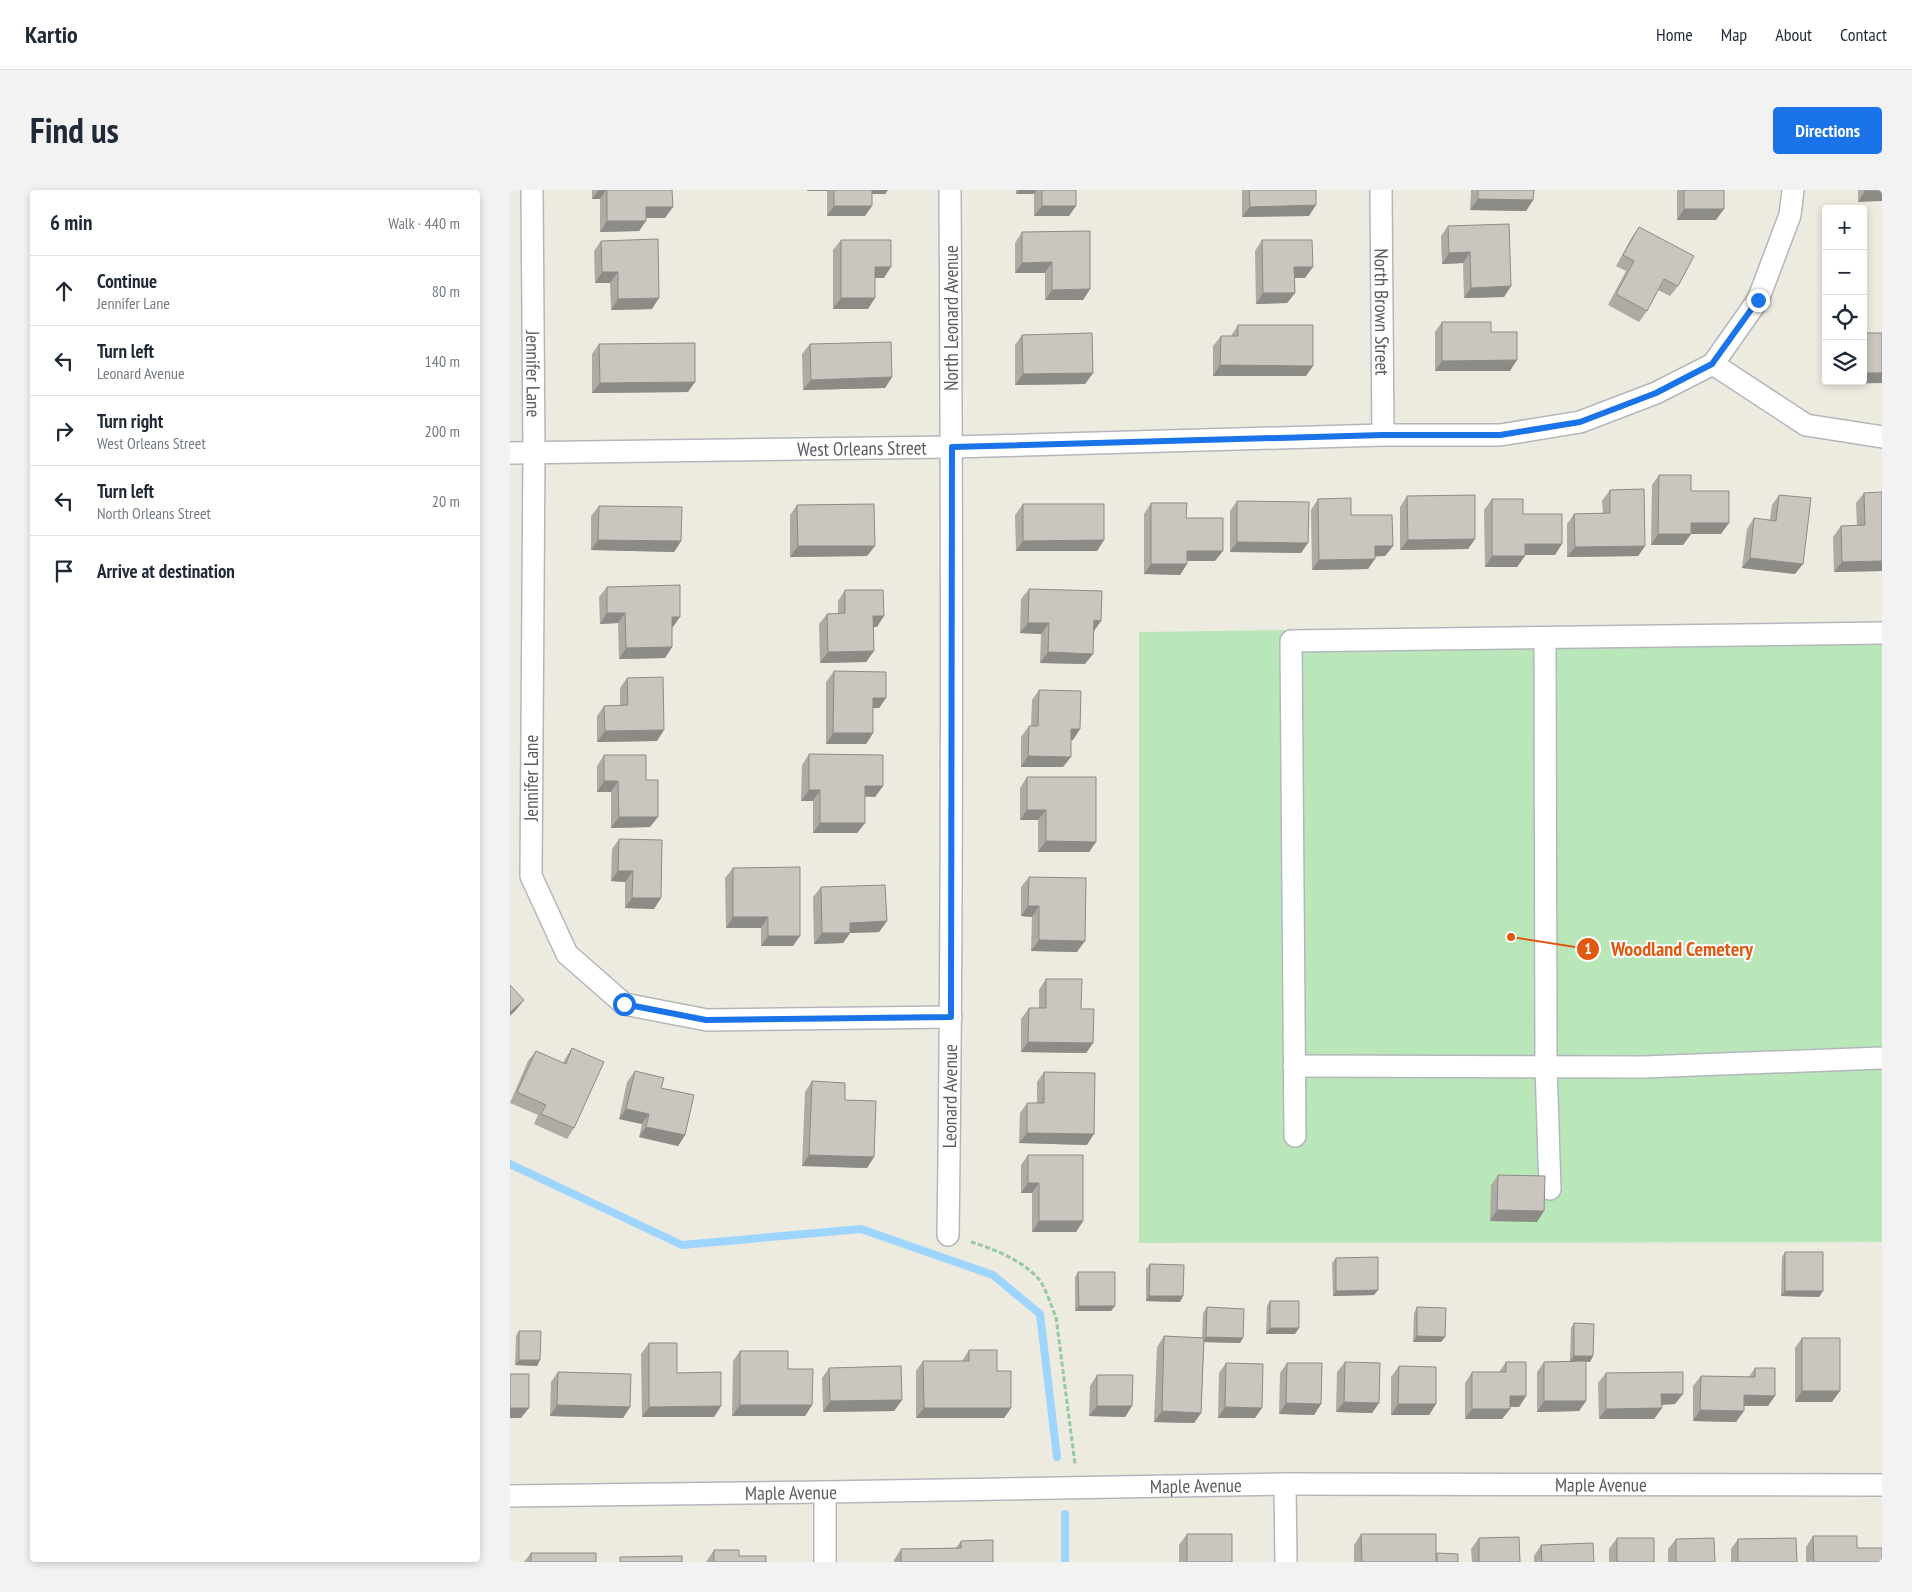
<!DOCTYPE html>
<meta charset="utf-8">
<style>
body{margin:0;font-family:"PT Sans Narrow",sans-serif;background:#f2f2f3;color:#1f2937}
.controls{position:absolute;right:15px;top:15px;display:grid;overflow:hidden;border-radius:5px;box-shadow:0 2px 8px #0003}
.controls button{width:45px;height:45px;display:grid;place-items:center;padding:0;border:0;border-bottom:1px solid #e0e1e3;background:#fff;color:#1f2937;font:25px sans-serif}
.stop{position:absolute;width:15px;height:15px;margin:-11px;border:4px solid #1a73e8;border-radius:50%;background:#fff}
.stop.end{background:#1a73e8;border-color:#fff;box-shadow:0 1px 5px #0008}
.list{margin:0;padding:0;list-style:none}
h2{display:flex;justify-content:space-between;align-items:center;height:65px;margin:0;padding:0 20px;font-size:21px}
h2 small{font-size:16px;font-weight:400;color:#747a83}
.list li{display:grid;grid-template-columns:32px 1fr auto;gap:15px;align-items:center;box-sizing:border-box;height:70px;padding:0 20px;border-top:1px solid #e0e1e3}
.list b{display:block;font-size:19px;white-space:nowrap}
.list p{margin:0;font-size:16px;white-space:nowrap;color:#747a83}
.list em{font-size:16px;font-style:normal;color:#747a83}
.icon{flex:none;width:28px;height:28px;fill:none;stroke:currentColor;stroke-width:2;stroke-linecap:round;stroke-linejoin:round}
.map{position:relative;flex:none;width:1372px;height:1372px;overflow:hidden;border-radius:5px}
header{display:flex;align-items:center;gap:30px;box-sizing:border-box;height:70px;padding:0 25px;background:#fff;border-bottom:1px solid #e0e1e3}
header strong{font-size:24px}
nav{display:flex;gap:28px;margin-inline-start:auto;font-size:18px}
.intro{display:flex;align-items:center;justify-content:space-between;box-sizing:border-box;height:120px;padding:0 30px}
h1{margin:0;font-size:35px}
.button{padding:12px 22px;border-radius:5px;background:#1a73e8;color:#fff;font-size:18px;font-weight:700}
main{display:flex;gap:30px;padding:0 30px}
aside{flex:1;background:#fff;border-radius:5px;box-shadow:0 2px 8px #0003}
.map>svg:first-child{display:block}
</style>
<header>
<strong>Kartio</strong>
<nav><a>Home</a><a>Map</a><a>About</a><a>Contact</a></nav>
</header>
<div class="intro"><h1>Find us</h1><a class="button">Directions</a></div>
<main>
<aside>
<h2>6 min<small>Walk · 440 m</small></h2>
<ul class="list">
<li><svg class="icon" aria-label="ahead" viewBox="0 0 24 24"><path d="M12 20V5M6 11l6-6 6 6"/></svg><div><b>Continue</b><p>Jennifer Lane</p></div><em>80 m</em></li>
<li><svg class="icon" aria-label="left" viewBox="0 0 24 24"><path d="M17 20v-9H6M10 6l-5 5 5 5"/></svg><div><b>Turn left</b><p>Leonard Avenue</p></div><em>140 m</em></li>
<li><svg class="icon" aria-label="right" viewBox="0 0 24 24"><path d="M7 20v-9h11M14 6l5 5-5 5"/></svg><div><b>Turn right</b><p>West Orleans Street</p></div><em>200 m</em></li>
<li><svg class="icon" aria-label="left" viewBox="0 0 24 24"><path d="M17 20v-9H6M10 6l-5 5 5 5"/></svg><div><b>Turn left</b><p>North Orleans Street</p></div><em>20 m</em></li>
<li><svg class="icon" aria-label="arrive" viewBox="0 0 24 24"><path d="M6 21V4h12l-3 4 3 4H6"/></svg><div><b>Arrive at destination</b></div></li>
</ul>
</aside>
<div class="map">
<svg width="1372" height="1372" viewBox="0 0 1372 1372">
<rect width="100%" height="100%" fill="#edeae0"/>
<!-- green -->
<path fill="#bae7ba" d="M1372,432v620l-743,1v-611z"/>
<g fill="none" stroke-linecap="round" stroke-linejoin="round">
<!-- stream -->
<path stroke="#9ed5ff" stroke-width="8" d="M0,974l172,81 179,-16 132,46 47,39 17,143
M555,1372v-48"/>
<!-- street casing -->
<g stroke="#b3b7bc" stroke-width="24">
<g id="street">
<path id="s1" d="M22,0l2,262 -3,424 36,78 57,50 83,16 244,-3"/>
<path id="s2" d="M871,0l2,245"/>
<path d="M1203,174l93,61 76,12"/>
<path id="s3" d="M0,263l442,-6 431,-12h117l80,-13 76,-29 57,-29 45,-64 32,-85 3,-25"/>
<path d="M1035,448l1,428 4,123"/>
<path d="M784,876l350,1 238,-9"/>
<path d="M785,946l-4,-495 591,-8"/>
<path id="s4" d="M438,1045c5,-348 4,-697 2,-1045"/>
<path d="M775,1294l1,78"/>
<path d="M315,1302v70"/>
<path id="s5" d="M0,1306l315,-4 460,-8 597,1"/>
</g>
</g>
<!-- path -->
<path stroke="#93c8a2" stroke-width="3" stroke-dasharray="5 2.5" stroke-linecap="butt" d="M461,1052c21,6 50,18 66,35 8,8 14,29 19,40l19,147"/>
<!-- street -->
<use href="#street" stroke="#fff" stroke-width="21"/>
</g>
<!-- wall -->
<path fill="#aeaaa4" d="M82,0h80l-7,28h-19v3l-7,10 -39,1v-33h-8z
M297,0h81l-3,4h-13l-7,22h-38v-25h-20z
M506,0h60l-7,26h-35v-22h-18z
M732,0h74l-7,26 -67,1z
M961,0h63l-1,10 -7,11 -56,-1z
M1167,0h47l-8,30h-39z
M1348,0h24l-24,12z
M938,36l63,60 -7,11 -40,1 -1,-35 -21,1 -1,-28z
M1129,37l39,59 -8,10 -12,-6 -11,21 -8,11 -31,-17 18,-34 -10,-5 16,-29z
M512,42l68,57 -7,11h-38v-27h-30v-30z
M331,50l43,38h-9l-7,31h-35v-59z
M752,50l43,38h-10v15l-8,10 -31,1 -1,-53z
M91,51l51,68 -41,1 -1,-27h-15l-1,-32z
M932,132l49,10 19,39h-75v-39z
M728,135l68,51h-93v-30l8,-10h10z
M512,145l71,38 -8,11 -70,1v-40z
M89,154l89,48 -96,1v-39z
M300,154l82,33 -7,11 -82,2 -1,-36z
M1149,285l32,16 30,43h-30l-8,11h-32l1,-60z
M1100,300l35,56 -7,10 -71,1v-33l7,-10 29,-1 -1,-12z
M1354,303l18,78 -48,1 -1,-35 8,-11h16l-1,-23z
M1269,305l16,79 -53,-6 5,-39 7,-11 16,2 2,-15z
M897,306l68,43 -7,10 -68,1v-43z
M808,309l33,16 42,31 -8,10h-10l-7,13 -56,1 -1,-60z
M982,309l63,56h-30l-8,12h-32l-1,-57z
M727,311l64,52 -71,-1v-41z
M641,313l35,15 29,43h-28v3l-7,11 -36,-1v-60z
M513,314l81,36 -7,11h-81l-1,-36z
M287,315l70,51 -77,1v-42z
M89,316l82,35 -7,11 -83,-2v-34z
M97,397l66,40h-1v20l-7,11 -46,1 -1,-36 -18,1 -1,-27z
M519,399l72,32 -8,10 -8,33 -45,-1 1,-29 -21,-1 1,-34z
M335,400l32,37h-4l1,24 -8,11 -46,1 -1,-39 8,-10h11v-13z
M324,481l52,27 -7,10h-6v25l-7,11h-40v-62z
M117,488l30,63 -60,1v-26l7,-10 16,-1v-17z
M529,500l41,39 -7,11h-2l-8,27h-42v-30l8,-11h2l1,-26z
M299,564l74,32 -8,11 -10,-1v27l-8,10h-44v-32h-12l1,-36z
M94,565l42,25 4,47 -39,1v-36h-14v-26z
M517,587l69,65 -7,10h-51v-32h-18v-32z
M109,649l35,70 -29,-1v-26l-14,-1 1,-32z
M223,678l60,78h-32v-18h-35l-1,-50z
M519,687l48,75 -46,-1 1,-34 -11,-1v-29z
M311,697l66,34 -8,11 -29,1 -7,10 -29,1 -1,-47z
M536,789l35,30 12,34 -7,10 -65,-1v-33l8,-11h10v-18z
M62,858l2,80 -7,11 -33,-15 4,-9 -28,-12 18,-42 8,-10 27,12 2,-4z
M125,881l26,17 24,47 -7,11 -39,-9 3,-13 -23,-5 8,-37z
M534,882l43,73 -68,-2 1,-30 7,-10h10v-21z
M302,891l62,76 -7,11 -65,-2 3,-74z
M518,965l55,66 -7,11h-44v-39h-11v-28z
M988,985l39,47 -47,-1 1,-36z
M1275,1062l38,39 -4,6 -38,-1 1,-39z
M826,1068l42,32 -4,5 -41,1 -1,-33z
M640,1074l30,38 -34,-1v-32z
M568,1082l33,39h-36v-34z
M760,1111l25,33h-29l1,-28z
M697,1117l33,36 -36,-1 -3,71 -7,10 -40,-1 3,-75 7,-11 38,2 1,-25z
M907,1117l28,30 -4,5h-28l1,-29z
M1064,1133l19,33 -3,6h-4v39l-7,10 -42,1v-40l7,-10 26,-1 1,-33z
M9,1141l21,29 -3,6 -22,-1 1,-29z
M1292,1148l30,64h-37v-54z
M139,1153l28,30 44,33 -7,11h-72l-1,-63z
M459,1160l42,58 -7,10h-88v-47l7,-10h39z
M230,1161l48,18 24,36 -7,11h-73l1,-55z
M835,1172l34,41 -7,10 -36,-1 1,-40z
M996,1172l20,34 -7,11h-9v2l-8,10h-37v-36l7,-11h27z
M716,1173l29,55h-37l1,-45z
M777,1173l34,41 -7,11 -35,-1 1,-41z
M889,1176l37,38 -7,11h-38v-38z
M319,1178l73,32 -8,11 -71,1 -1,-34z
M1245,1178l13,38h-24l-8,16 -43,-1v-35l8,-10 48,1z
M48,1182l72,35 -7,11 -73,-2 1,-34z
M1096,1183l69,31 -14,1 1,3 -8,11h-55l-1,-36z
M587,1185l35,31 -7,11 -36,-1 1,-30z
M677,1344l45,28h-53v-17z
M851,1344l75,21 1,-2 21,9h-104v-17z
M1303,1346l44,12 25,14h-76v-15z
M969,1348l41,24h-48l-1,-13z
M1107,1348l37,24h-45v-13z
M1166,1349l39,23h-47v-13z
M1228,1349l59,23h-66v-13z
M451,1351l32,21h-99v-2l7,-11 55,-1z
M1031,1355l53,17h-60v-6z
M204,1360l25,6 27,6h-60z
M21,1363l65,9h-72z"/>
<!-- shaded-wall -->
<path fill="#8d8b86" d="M89,0h7l-6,9h-8z
M298,0h20l-1,1h-20z
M358,0h20l-3,4h-20z
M509,0h18l-3,4h-18z
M1355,1h17v10l-24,1z
M968,9l55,1 -7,11 -56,-1z
M806,15l-7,11 -67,1 8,-10z
M324,16h38l-7,10h-38z
M532,16h34l-7,10h-35z
M136,17h27l-8,11h-26z
M1174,19h40l-8,11h-39z
M97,31h39l-7,10 -39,1z
M960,62l-7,11 -21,1 7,-11z
M542,72l-7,11h-30l7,-10z
M365,77h16l-7,11h-16z
M784,77h19l-8,11h-18z
M92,82h16l-8,11h-15z
M1001,96l-7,11 -40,1 7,-10z
M580,99l-7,11h-38l7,-10z
M753,103h32l-8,10 -31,1z
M149,108l-7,11 -41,1 7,-11z
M331,108h34l-7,11h-35z
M1007,170l-7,11h-75l7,-10z
M710,175l93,1 -7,10h-93z
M583,183l-8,11 -70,1 8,-11z
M1353,183h19v10l-47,1 2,-3h26z
M382,187l-7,11 -82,2 8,-10z
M185,192l-7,10 -96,1 8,-10z
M1181,333h38l-8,11h-38z
M1148,344h33l-8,11h-32z
M965,349l-7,10 -68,1 8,-10z
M88,350l83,1 -7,11 -83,-2z
M594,350l-7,11h-81l7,-10z
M727,352l71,1 -7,10 -71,-1z
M1015,354h37l-7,11h-38z
M288,356h77l-8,10 -77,1z
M865,356h18l-8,10 -17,1z
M1135,356l-7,10 -71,1 8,-10z
M677,361h36l-8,10h-35z
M982,366h33l-8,11h-32z
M1240,368l53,6 -8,10 -53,-6z
M865,369l-7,10 -56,1 7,-10z
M1372,371v10l-48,1 8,-10z
M641,374h36l-7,11 -36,-1z
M97,423h18l-7,10 -18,1z
M363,426h11l-7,11h-11z
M162,427h8l-7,10h-8z
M584,430l7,1 -7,10h-8z
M518,433h21l-8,11 -21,-1z
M162,457l-7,11 -46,1 7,-11z
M364,461l-8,11 -46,1 8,-11z
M538,462l45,2 -8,10 -45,-1z
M363,508h13l-7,10h-13z
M561,539h9l-7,11h-9z
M154,540l-7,11 -60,1 8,-11z
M323,543h40l-7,11h-40z
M518,566l43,1 -8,10h-42z
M94,591h14l-7,11h-14z
M355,596h18l-8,11 -18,-1z
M299,600h11l-7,11h-12z
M517,620h19l-8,10h-18z
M109,627h39l-8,10 -39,1z
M310,633h45l-8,10h-44z
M536,651l50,1 -7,10h-51z
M108,681h15l-8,11 -14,-1z
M122,708h29l-7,11 -29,-1z
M518,716h11l-7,11 -11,-1z
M223,727h35l-7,11h-35z
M377,731l-8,11 -29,1 -7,10 -29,1 8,-11 28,-10z
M258,746h32l-7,10h-32z
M529,750l46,1 -8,11 -46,-1z
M14,810l-8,10 -6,6v-4z
M518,852l65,1 -7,10 -65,-1z
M116,919l23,5 -7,10 -23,-5z
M136,937l39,8 -7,11 -39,-9z
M517,943l67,1 -7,11 -68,-2z
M299,965l65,2 -7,11 -65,-2z
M518,993h11l-7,10h-11z
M987,1020l47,1 -7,11 -47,-1z
M529,1031h44l-7,11h-44z
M868,1100l-4,5 -41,1 3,-5z
M1275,1101h38l-4,6 -38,-1z
M639,1106h34l-3,6 -34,-1z
M569,1116h36l-4,5h-36z
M760,1138h29l-4,6h-29z
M907,1146l28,1 -4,5h-28z
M696,1147l37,1 -3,5 -38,-1z
M1064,1166h19l-3,6 -20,-1z
M9,1170h21l-3,6 -22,-1z
M1292,1201h38l-8,11h-37z
M1151,1204h22l-8,10 -21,1z
M1234,1205l31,1 -7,10h-31z
M1000,1206h16l-7,11h-17z
M392,1210l-8,11 -71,1 7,-11z
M1034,1211h42l-7,10 -42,1z
M834,1212l35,1 -7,10 -36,-1z
M776,1213l35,1 -7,11 -35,-1z
M888,1214h38l-7,11h-38z
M47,1215l73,2 -7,11 -73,-2z
M230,1215h72l-7,11h-73z
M211,1216l-7,11h-72l7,-10z
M587,1216h35l-7,11 -36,-1z
M715,1217l37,1 -7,10h-37z
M0,1218h19l-8,10h-11z
M414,1218h87l-7,10h-88z
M1152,1218l-8,11h-55l7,-10z
M962,1219h38l-8,10h-37z
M1190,1220l44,1 -8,11 -43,-1z
M652,1221l39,2 -7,10 -40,-1z"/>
<!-- building -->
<path fill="#cac6bf" stroke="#8d8b86" d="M97,0h65l1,17h-27v14h-39z
M324,0h38v16h-38z
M532,0h34v16h-34z
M739,0h67v15l-66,2z
M968,0h56l-1,10 -55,-1z
M1174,0h40v19h-40z
M1355,0h17v1h-17z
M999,34l2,62 -40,2 -1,-36 -21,1 -1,-27z
M1129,37l55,29 -16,30 -14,-7 -17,32 -31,-17 18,-33 -11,-6z
M580,41v58l-38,1v-28l-30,1v-31z
M148,49l1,59 -41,1v-27h-16l-1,-31z
M331,50h50v27h-16v31h-34z
M752,50h50l1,27h-19l1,26h-32z
M932,132h49v10h26v28l-75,1z
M728,135h75v41l-93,-1 1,-29h17z
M582,143l1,40 -70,1 -1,-39z
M1353,143h19v40h-19z
M381,152l1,35 -81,3 -1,-36z
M185,153v39l-95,1 -1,-39z
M1149,285h32v16h38v32h-38v11h-33z
M1134,299l1,57 -70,1 -1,-33 36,-1v-23z
M1372,302v69l-40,1 -1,-36 24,-1 -1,-32z
M965,305v44l-67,1 -1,-44z
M1269,305l32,3 -8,66 -53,-6 4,-40 22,3z
M841,308v17h41l1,31h-18v13l-56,1 -1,-61z
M982,309h31v15h39v30h-37v12h-33z
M727,311l72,1 -1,41 -71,-1z
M641,313h36l-1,15h37v33h-36v13h-36z
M364,314l1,42h-77l-1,-41z
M513,314h81v36l-81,1z
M89,316l83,1 -1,34 -83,-1z
M170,395v32h-8v30l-46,1 -1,-35h-18v-26z
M519,399l73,2 -1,30 -7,-1 -1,34 -45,-2 1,-29h-21z
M335,400h38l1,26h-11l1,35 -46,1 -1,-38 18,-1z
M324,481l52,1v26h-13v35h-40z
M153,487l1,53 -59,1 -1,-25 24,-1 -1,-27z
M529,500l42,1 -1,38h-9v28l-43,-1 1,-30h9z
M299,564l74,1v31h-18v37h-45v-33h-11z
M94,565h42v25h12v37h-39l-1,-36h-14z
M517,587h69v65l-50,-1v-31h-19z
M109,649l43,1 -1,58h-29l1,-27h-15z
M290,677v69h-32v-19h-35v-49z
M519,687l57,1 -1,63 -46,-1v-34h-11z
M375,695l2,36 -37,2v10h-28l-1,-46z
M536,789h36l-1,30h13l-1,34 -65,-1 1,-34h17z
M0,795l14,15 -14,12z
M62,858l32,14 -30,66 -33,-14 5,-9 -29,-13 19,-41 30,13z
M125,881l29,7 -3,10 33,7 -9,40 -39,-8 3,-13 -23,-5z
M534,882l51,1 -1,61 -67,-1v-30h17z
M302,891l33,2v17l31,1 -2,56 -65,-2z
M518,965h55v66h-44v-38h-11z
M988,985l47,1 -1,35 -47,-1z
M1275,1062h38v39h-38z
M868,1067v33l-42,1v-33z
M640,1074l34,1 -1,31h-34z
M568,1082h37v34h-36z
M760,1111h29v27h-29z
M697,1117l37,2 -1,29 -37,-1z
M907,1117l29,1 -1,29 -28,-1z
M1064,1133l20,1 -1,32h-19z
M9,1141h22l-1,29h-21z
M654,1146l40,2 -3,75 -39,-2z
M1292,1148h38v53h-38z
M139,1153h28v30l44,-1v34l-72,1z
M459,1160h28v21h14v37h-87l-1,-47h46z
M230,1161h48v18h25l-1,36h-72z
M1076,1171v40h-42v-39z
M835,1172l35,1 -1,40 -35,-1z
M996,1172h20v34h-16v13h-38v-37h34z
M716,1173l37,1 -1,44 -37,-1z
M777,1173h35l-1,41 -35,-1z
M391,1176l1,34 -72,1 -1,-33z
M889,1176l37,1v37h-38z
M1245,1178h20v28l-31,-1v16l-44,-1 1,-34 54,1z
M48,1182l73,2 -1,33 -73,-2z
M1173,1182v22h-22l1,14 -56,1v-36z
M0,1184h19v34h-19z
M587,1185h36l-1,31h-35z
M677,1344h45v28h-45z
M851,1344h75v28h-74z
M1303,1346h44v12h25v14h-68z
M1009,1347l1,25h-41v-24z
M1107,1348h37v24h-37z
M1204,1348l1,24h-39v-23z
M1286,1348l1,24h-59v-23z
M483,1350v22h-92v-13l60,-1v-7z
M1083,1353l1,19h-52l-1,-17z
M204,1360h25v6h27v6h-52z
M21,1363h65v9h-65z
M927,1363l21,1v8h-21z
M172,1366v6h-62v-5z"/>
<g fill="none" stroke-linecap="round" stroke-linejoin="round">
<!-- route -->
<path stroke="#1a73e8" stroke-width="6" d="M114,814l82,16 245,-3 1,-570 431,-12h117l80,-13 76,-29 56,-29 46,-64"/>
</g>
<g text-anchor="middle" stroke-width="4" stroke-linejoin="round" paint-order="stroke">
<!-- street labels -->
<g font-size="19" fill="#595d62" stroke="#fff">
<text dy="7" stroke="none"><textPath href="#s2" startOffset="122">North Brown Street</textPath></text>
<text transform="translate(441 128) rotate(-90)" y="7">North Leonard Avenue</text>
<text dy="7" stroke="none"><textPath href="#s1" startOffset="184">Jennifer Lane</textPath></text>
<text dy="7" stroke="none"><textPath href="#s3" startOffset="352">West Orleans Street</textPath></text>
<text transform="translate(21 588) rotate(-90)" y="7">Jennifer Lane</text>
<text dy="7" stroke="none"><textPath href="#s4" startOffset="139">Leonard Avenue</textPath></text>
<text dy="7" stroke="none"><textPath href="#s5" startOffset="1091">Maple Avenue</textPath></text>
<text dy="7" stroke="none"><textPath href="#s5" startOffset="686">Maple Avenue</textPath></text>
<text dy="7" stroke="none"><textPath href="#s5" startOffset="281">Maple Avenue</textPath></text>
</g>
</g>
<!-- callouts -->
<path fill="none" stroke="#e15910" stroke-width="2" d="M1001 747L1078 759"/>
<g fill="#e15910" stroke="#fff" stroke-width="2">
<circle cx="1001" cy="747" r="5"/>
<circle cx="1078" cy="759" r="12"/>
</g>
<g font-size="15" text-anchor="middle" font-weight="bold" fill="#fff">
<text x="1078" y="764">1</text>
</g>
<g font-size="20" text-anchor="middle" font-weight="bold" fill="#e15910" stroke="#fff" stroke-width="4" stroke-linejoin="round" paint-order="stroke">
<text x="1172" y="766">Woodland Cemetery</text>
</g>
</svg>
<div class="controls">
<button>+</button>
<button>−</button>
<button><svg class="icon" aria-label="locate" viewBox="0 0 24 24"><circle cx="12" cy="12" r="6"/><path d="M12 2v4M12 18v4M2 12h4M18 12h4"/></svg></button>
<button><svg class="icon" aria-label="layers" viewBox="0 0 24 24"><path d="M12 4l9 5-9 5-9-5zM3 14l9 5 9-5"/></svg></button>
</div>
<div class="stop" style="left:114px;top:814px"></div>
<div class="stop end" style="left:1248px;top:110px"></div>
</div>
</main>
